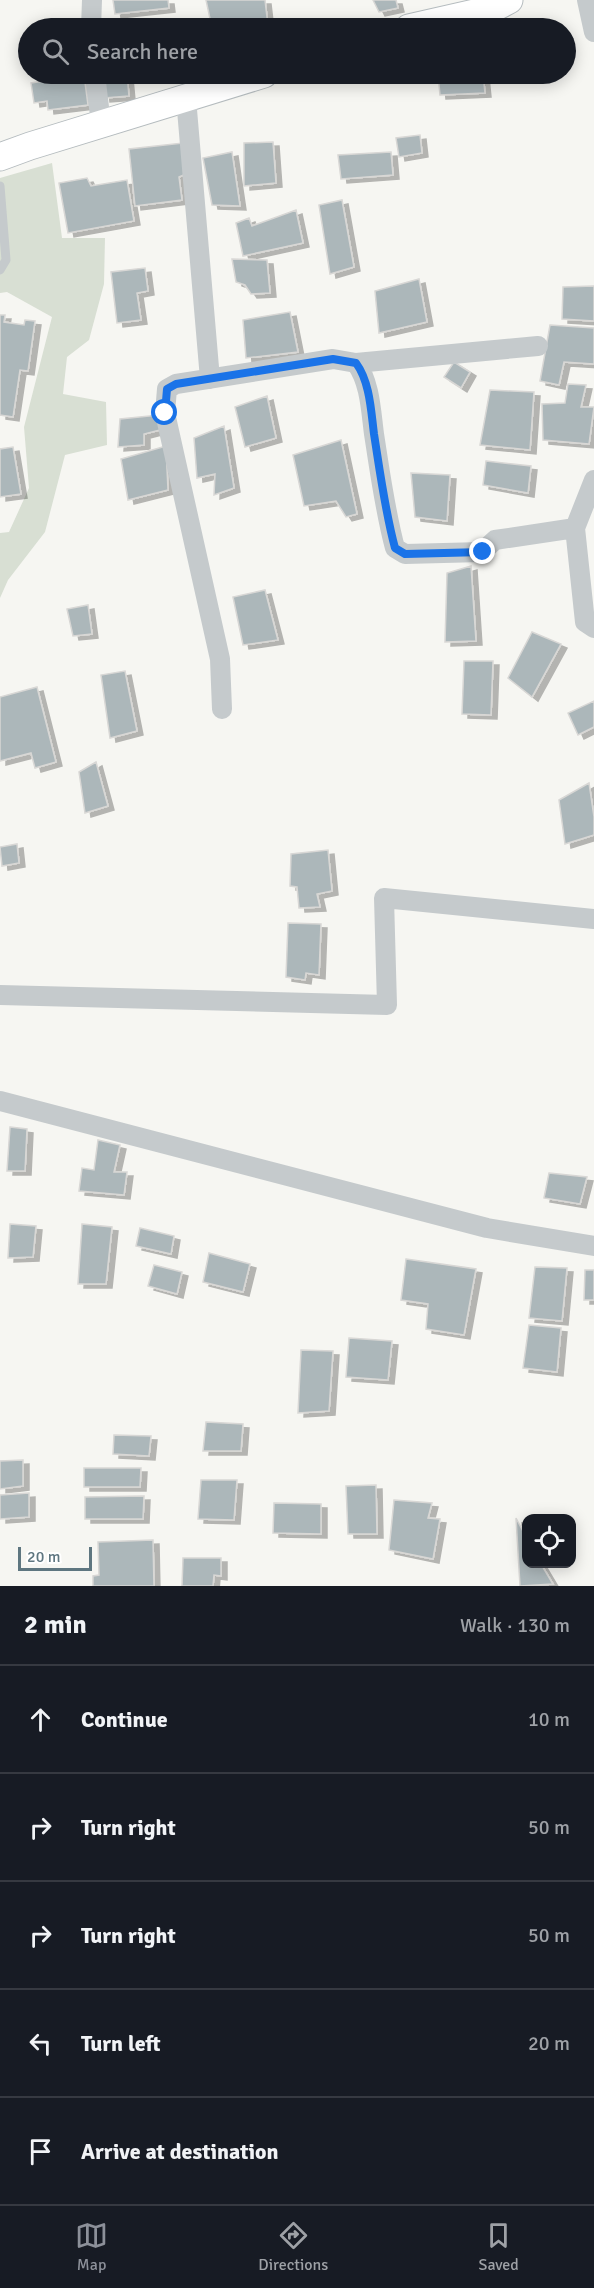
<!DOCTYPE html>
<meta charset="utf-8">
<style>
body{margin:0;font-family:Signika,sans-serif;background:#20242c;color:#f1f3f6}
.controls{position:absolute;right:18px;bottom:18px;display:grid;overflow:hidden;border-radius:12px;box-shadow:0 3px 15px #0003}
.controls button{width:54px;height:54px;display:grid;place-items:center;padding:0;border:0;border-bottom:2px solid #363941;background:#171b24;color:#f1f3f6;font:30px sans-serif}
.scale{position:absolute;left:18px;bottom:15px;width:74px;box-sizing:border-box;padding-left:6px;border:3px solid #5e7680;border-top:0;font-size:16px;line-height:21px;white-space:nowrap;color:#5e7680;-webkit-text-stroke:4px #fff;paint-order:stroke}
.stop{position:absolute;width:18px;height:18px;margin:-14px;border:4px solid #1a73e8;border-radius:50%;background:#fff}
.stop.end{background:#1a73e8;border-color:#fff;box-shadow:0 2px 6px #0008}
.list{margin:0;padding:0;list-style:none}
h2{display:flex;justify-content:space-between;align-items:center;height:78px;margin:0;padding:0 24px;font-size:26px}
h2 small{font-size:20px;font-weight:400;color:#9ea1a6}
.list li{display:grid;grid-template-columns:39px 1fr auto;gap:18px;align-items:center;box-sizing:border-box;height:108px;padding:0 24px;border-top:2px solid #363941}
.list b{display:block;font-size:22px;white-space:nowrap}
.list em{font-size:20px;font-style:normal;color:#9ea1a6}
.icon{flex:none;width:33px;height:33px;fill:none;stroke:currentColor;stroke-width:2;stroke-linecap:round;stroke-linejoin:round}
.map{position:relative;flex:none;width:594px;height:1586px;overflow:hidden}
.search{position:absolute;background:#171b24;box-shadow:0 3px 15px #0003;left:18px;right:18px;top:18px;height:66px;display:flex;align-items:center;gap:15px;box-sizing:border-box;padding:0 21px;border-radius:33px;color:#9ea1a6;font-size:22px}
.sheet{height:618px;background:#171b24}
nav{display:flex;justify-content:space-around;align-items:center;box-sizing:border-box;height:84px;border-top:2px solid #363941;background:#171b24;font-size:16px;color:#9ea1a6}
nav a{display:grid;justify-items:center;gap:3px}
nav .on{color:#8c9099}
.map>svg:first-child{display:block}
</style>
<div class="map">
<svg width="594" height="1586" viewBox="0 0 594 1586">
<defs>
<filter id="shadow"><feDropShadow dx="6" dy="4" stdDeviation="0" flood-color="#0004"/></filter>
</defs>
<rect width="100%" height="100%" fill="#f6f6f2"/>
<!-- green -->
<path fill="#d8dfd3" d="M52,163l10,75h43l-1,46 -15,56 -22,17 -4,37 43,8 1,43 -42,10 -20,77 -37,48 -8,18v-65l9,-1 20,-44 -5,-61 28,-110 -45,-25 -7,1v-115z"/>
<!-- building -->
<path fill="#acb7ba" stroke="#d8d7d5" stroke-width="1.5" filter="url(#shadow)" d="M113,0h55l1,8 -54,6z
M206,0h59l3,26 -56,2z
M373,0h23l2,8 -19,4z
M438,74h45l2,19 -45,2z
M84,75l4,30 -40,5 -1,-9 -13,2 -3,-20z
M127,75l2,21 -25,2 -2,-19z
M420,135l2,18 -23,4 -3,-19z
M273,142l3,41 -32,3v-43z
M183,143l3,31 -7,3 3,23 -47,6 -6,-57z
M232,152l8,54 -28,-1 -9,-47z
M391,152l2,23 -52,4 -3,-24z
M87,178l4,8 36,-6 7,41 -66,12 -9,-50z
M342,200l12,67 -24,7 -11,-69z
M296,210l7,33 -60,13 -7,-33 13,-5 3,8z
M232,259l35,1 3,33 -19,1 -6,-9 -9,-3z
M145,268l3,23 -11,2 4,27 -24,3 -6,-51z
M419,279l8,43 -48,11 -4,-42z
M594,286v35l-32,-2 1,-32z
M290,312l8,40 -52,6 -3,-38z
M0,315h5l-1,7 20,3 1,-5 10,1 -7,50 -8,-1 -7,47 -13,-2z
M550,325l44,3v36l-30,-2 -5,23 -19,-4z
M454,362l16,10 -9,16 -17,-11z
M568,384l18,1 -5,22h13l-5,37 -46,-4 -1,-36 23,-1z
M490,390l44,2 -4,58 -50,-5z
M267,396l9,42 -31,9 -10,-40z
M159,415l1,15 -16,4v11l-26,2 2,-28z
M224,426l10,62 -20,7 1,-21 -18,4 -3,-40z
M341,440l16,74 -11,3 -10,-16 -32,5 -11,-51z
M166,446l2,44 -40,10 -7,-41z
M13,447l8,47 -21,3v-48z
M486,461l45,5 -3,27 -45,-8z
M411,473l39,2 -3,46 -32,-4z
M471,566l5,75 -31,1 2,-69z
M265,590l13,50 -35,5 -10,-48z
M88,605l4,29 -19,2 -6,-27z
M532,632l29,12 -29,53 -24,-19z
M464,661h29l-2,54 -29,-1z
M125,671l12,60 -27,7 -9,-63z
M37,687l19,75 -21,6 -4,-15 -31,8v-64z
M594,701v26l-16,8 -10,-22z
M96,762l12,44 -23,7 -6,-41z
M589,783l5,34v18l-29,9 -6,-44z
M17,844l2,19 -17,3 -2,-19z
M328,850l4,41 -15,3 3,13 -21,1 -2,-21 -7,-1 1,-32z
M288,923l33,1 -2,51 -13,-2 -1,7 -19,-3z
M10,1127l17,2 -2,42h-18z
M98,1140l22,5 -6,27h13l-3,23 -45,-4 3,-23 12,2z
M549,1173l38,4 -7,27 -36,-6z
M10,1224l26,2 -3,31 -25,1z
M82,1224l30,3 -6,57h-28z
M140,1228l34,8 -3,18 -35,-8z
M209,1253l41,11 -7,28 -40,-10z
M406,1259l70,10 -12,66 -38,-6 2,-25 -27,-4z
M154,1265l28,7 -5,22 -29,-8z
M535,1267l32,1 -5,53 -33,-3z
M585,1270h9v30h-10z
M529,1325l32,3 -4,44 -34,-4z
M349,1338l43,3 -4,39 -42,-3z
M301,1350l32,1 -4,60 -31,2z
M206,1422l37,2 -2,27h-38z
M114,1435l37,1 -2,20 -36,-2z
M23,1460v26l-23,3v-28z
M84,1468h57l-1,19h-56z
M201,1480h36l-3,40 -36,-1z
M376,1485l1,49h-29l-2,-48z
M29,1493v24l-29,2v-24z
M144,1496l-1,23h-58v-22z
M394,1500l38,3 -4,15 12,1 -7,40 -44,-9z
M274,1503l47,1v30l-48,-1z
M516,1518l10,19v27h15l12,20 -33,2z
M153,1540l1,46h-61v-10l6,-1 -1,-33z
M183,1558h38v18l-7,-1 -1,11h-31z"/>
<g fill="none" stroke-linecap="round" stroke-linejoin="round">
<!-- secondary casing -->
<g stroke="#b5bcbf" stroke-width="29">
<path id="secondary" d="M409,28l83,-19 17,-9
M0,157l30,-11 234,-72"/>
</g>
<!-- service -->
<path stroke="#c5cacc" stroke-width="9" d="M0,186l6,74 -6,10"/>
<!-- minor -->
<path stroke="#c5cacc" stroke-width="20" d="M587,0l7,32
M91,28l1,-28
M95,74l6,50
M186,98l24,281
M356,363l182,-17
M594,480l-19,48 10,94 9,6
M222,709l-2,-50 -55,-246 2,-24 9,-5 157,-25 23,4c14,19 15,48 18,71 6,38 11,77 21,114l10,6 77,-2 13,-12 80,-12
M0,995l387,10 -3,-107 210,21
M0,1101l487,127 107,18"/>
<!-- secondary -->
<use href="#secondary" stroke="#fff" stroke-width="27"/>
</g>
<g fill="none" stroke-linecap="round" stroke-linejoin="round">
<!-- route -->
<path stroke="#1a73e8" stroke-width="8" d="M165,413l2,-24 9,-5 157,-25 23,4c14,19 15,48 18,71 6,38 11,77 21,114l10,6 78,-2"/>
</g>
</svg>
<div class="controls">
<button><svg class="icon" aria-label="locate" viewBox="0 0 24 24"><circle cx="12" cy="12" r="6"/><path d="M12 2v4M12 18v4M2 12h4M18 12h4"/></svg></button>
</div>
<div class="scale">20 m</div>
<div class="stop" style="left:165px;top:413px"></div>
<div class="stop end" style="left:483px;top:552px"></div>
<div class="search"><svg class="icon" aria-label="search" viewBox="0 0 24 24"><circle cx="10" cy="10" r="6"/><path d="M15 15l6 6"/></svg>Search here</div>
</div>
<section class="sheet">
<h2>2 min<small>Walk · 130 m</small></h2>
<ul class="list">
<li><svg class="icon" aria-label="ahead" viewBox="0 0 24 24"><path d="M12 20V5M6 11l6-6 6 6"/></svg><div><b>Continue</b></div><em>10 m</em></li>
<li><svg class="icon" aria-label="right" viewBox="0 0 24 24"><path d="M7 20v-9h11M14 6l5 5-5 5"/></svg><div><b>Turn right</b></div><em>50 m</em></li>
<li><svg class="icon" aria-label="right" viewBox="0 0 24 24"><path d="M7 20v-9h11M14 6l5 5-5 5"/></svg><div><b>Turn right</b></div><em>50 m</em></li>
<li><svg class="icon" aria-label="left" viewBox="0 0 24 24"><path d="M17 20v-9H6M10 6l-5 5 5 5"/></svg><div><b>Turn left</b></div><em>20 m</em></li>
<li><svg class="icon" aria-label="arrive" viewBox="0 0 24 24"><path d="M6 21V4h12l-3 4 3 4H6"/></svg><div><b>Arrive at destination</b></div></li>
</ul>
</section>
<nav>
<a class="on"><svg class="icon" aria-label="map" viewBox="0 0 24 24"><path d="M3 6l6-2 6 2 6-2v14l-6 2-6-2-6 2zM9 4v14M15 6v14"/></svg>Map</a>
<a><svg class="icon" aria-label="directions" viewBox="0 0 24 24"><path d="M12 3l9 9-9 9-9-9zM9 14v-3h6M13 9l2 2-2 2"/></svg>Directions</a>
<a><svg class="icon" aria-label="saved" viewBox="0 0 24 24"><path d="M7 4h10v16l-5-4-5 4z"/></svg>Saved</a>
</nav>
